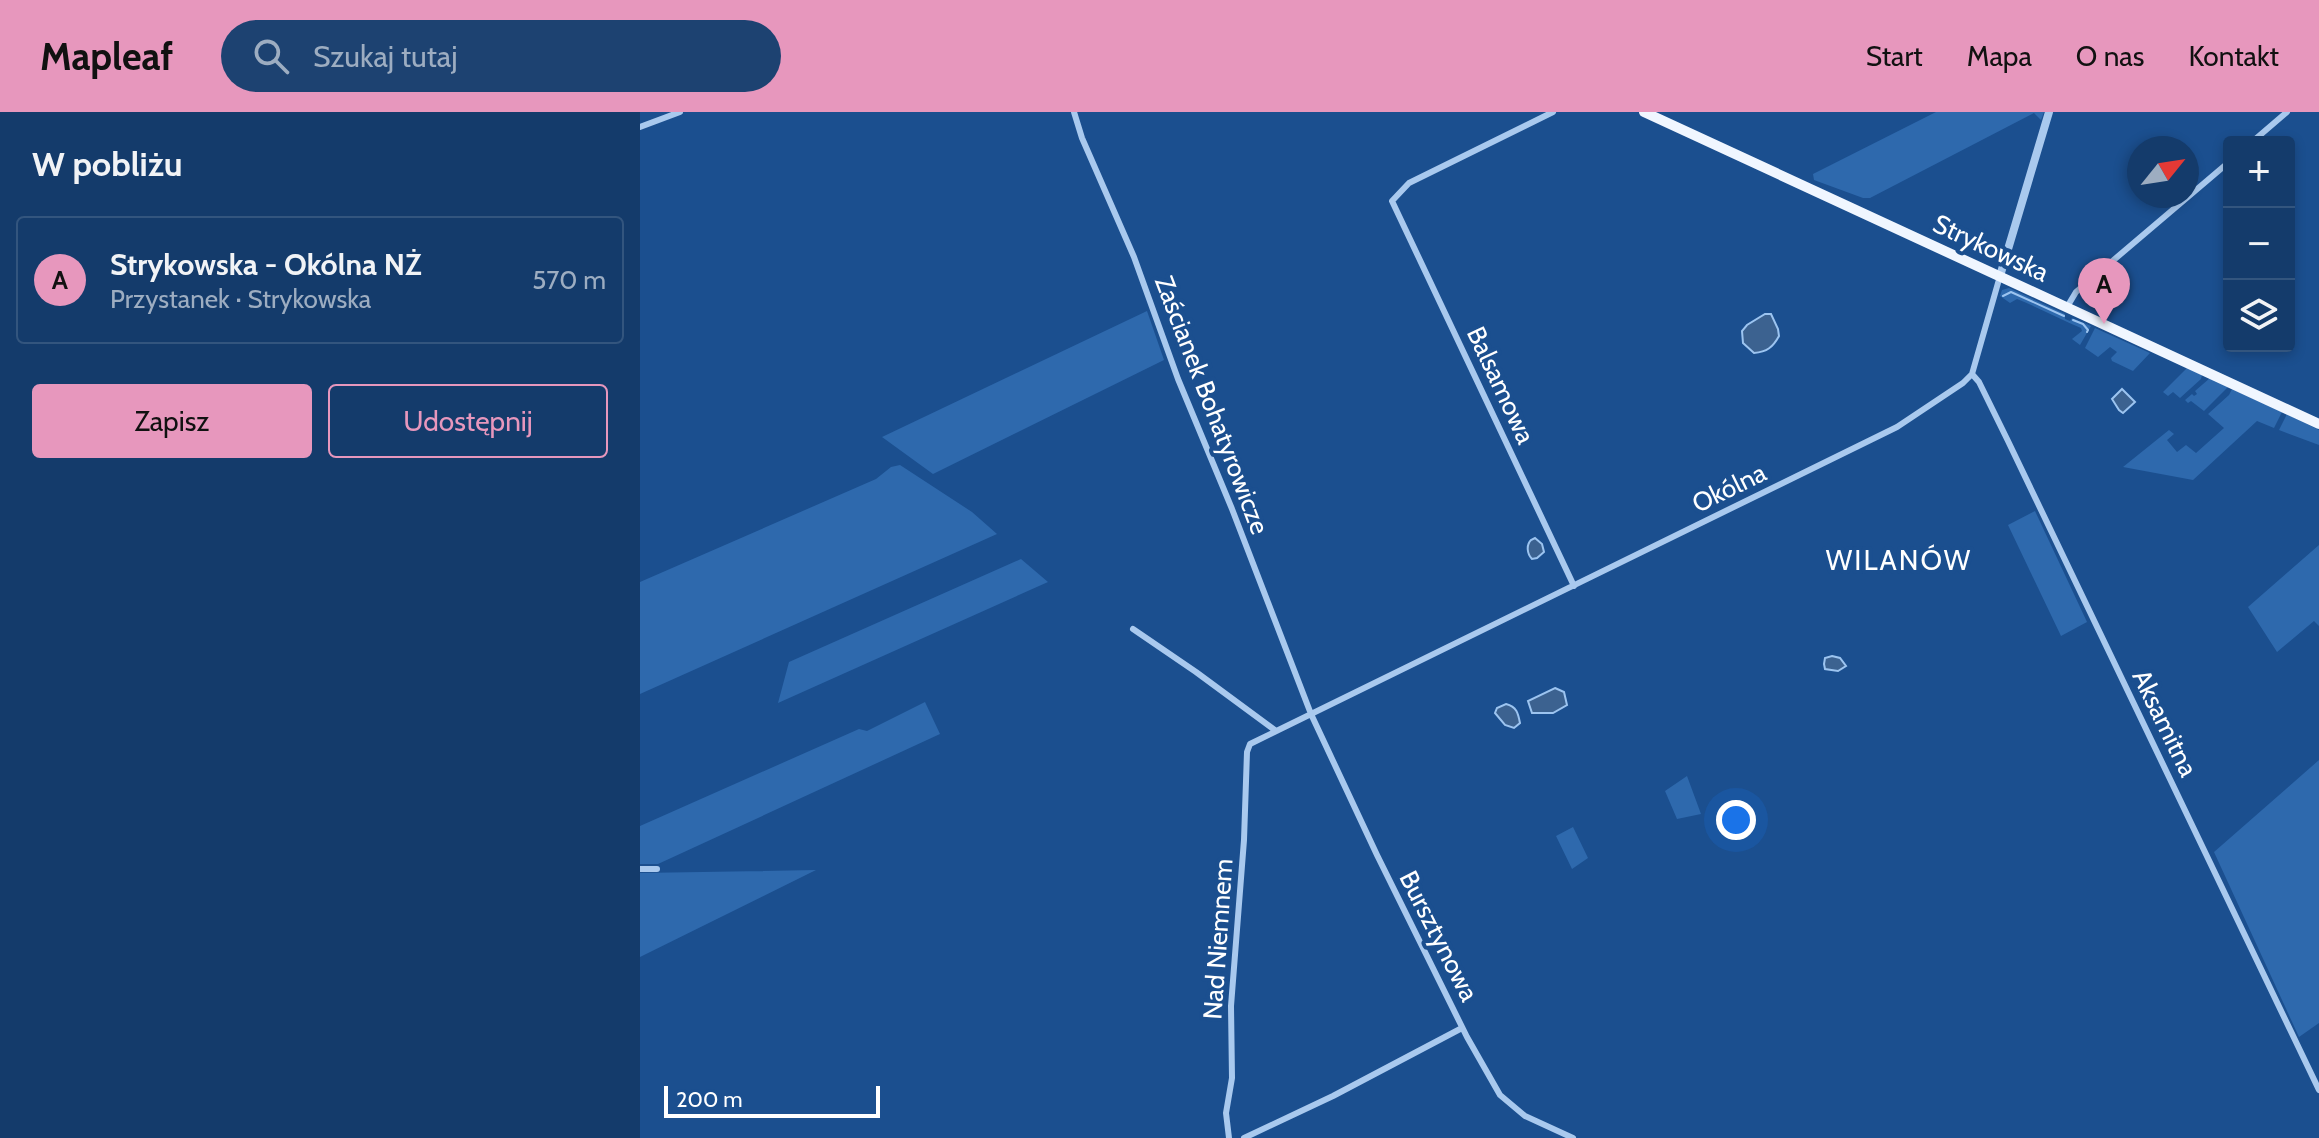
<!DOCTYPE html>
<html lang="pl">
<meta charset="utf-8">
<style>
body{margin:0;font-family:Cabin,sans-serif;background:#1d4271;color:#f1f3f6}
.controls{position:absolute;right:24px;top:24px;display:grid;overflow:hidden;border-radius:8px;box-shadow:0 4px 12px #0003}
.controls button{width:72px;height:72px;display:grid;place-items:center;padding:0;border:0;border-bottom:2px solid #33557e;background:#143b6b;color:#f1f3f6;font:40px sans-serif}
.compass{position:absolute;left:1487px;top:24px;width:72px;height:72px;border-radius:50%;background:#143b6b;box-shadow:0 4px 12px #0003;rotate:60deg}
.scale{position:absolute;left:24px;bottom:20px;width:216px;box-sizing:border-box;padding-left:8px;border:4px solid #fff;border-top:0;font-size:22px;line-height:28px;white-space:nowrap;color:#fff;-webkit-text-stroke:6px #1b4f8f;paint-order:stroke}
.you{position:absolute;left:1096px;top:708px;width:28px;height:28px;margin:-20px;border:6px solid #fff;border-radius:50%;background:#1a73e8;box-shadow:0 0 0 12px #1a73e833}
.badge{display:grid;place-items:center;width:52px;height:52px;border-radius:50%;background:#e797bd;color:#111;font-size:26px;font-weight:700}
.pin{position:absolute;translate:-50% -66px;filter:drop-shadow(0 2px 4px #0008)}
.pin::after{content:'';position:absolute;top:42px;width:28px;height:24px;background:inherit;clip-path:polygon(0 0,100% 0,50% 100%)}
.list{margin:0;padding:0;list-style:none}
h2{display:flex;justify-content:space-between;align-items:center;height:104px;margin:0;padding:0 32px;font-size:34px}
h2 small{font-size:26px;font-weight:400;color:#9dadc1}
.list li{display:grid;grid-template-columns:52px 1fr auto;gap:24px;align-items:center;box-sizing:border-box;height:128px;margin:0 16px 16px;padding:0 16px;border:2px solid #33557e;border-radius:8px}
.list b{display:block;font-size:30px;white-space:nowrap}
.list p{margin:0;font-size:26px;white-space:nowrap;color:#9dadc1}
.list em{font-size:26px;font-style:normal;color:#9dadc1}
.actions{display:flex;gap:16px;padding:24px 32px}
.actions a{flex:1;padding:18px 0;border:2px solid #e797bd;border-radius:8px;text-align:center;font-size:28px;color:#e797bd}
.actions .main{background:#e797bd;color:#111}
.icon{flex:none;width:44px;height:44px;fill:none;stroke:currentColor;stroke-width:2;stroke-linecap:round;stroke-linejoin:round}
.map{position:relative;flex:none;width:1679px;height:1026px;overflow:hidden}
header{display:flex;align-items:center;gap:48px;box-sizing:border-box;height:112px;padding:0 40px;background:#e797bd;color:#111}
header strong{font-size:38px}
nav{display:flex;gap:44px;margin-inline-start:auto;font-size:28px}
.search{width:560px;height:72px;background:#1d4271;display:flex;align-items:center;gap:20px;box-sizing:border-box;padding:0 28px;border-radius:44px;color:#9dadc1;font-size:30px}
main{display:flex}
aside{flex:1;background:#143b6b}
.map>svg:first-child{display:block}
</style>
<header>
<strong>Mapleaf</strong>
<div class="search"><svg class="icon" aria-label="search" viewBox="0 0 24 24"><circle cx="10" cy="10" r="6"/><path d="M15 15l6 6"/></svg>Szukaj tutaj</div>
<nav><a>Start</a><a>Mapa</a><a>O nas</a><a>Kontakt</a></nav>
</header>
<main>
<aside>
<h2>W pobliżu<small></small></h2>
<ul class="list">
<li><span class="badge">A</span><div><b>Strykowska - Okólna NŻ</b><p>Przystanek · Strykowska</p></div><em>570 m</em></li>
</ul>
<div class="actions"><a class="main">Zapisz</a><a>Udostępnij</a></div>
</aside>
<div class="map">
<svg width="1679" height="1026" viewBox="0 0 1679 1026">
<rect width="100%" height="100%" fill="#1b4f8f"/>
<!-- green -->
<path fill="#2e69ad" d="M1296,0h108l-3,8 -7,-7 -164,85h-7l-49,-18 -1,-6z
M1369,176l56,26v5l5,2 2,-3 19,8 -11,19 -8,-6 10,-8 -1,-3c-21,-9 -42,-20 -64,-29l-7,4 -10,-7 2,-6z
M507,199l17,49 -231,114 -51,-37z
M1455,216l55,25 -17,18 -21,-10 -1,-3 6,-6 -7,-5 -12,10 -13,-9z
M1547,256l15,7 -1,4 -21,19 -7,-6 -5,4 -5,-4z
M1570,266l18,9 -24,24 -13,-10 -3,2 -3,-3 7,-6 2,2 3,-2 -2,-3z
M1592,277l50,23 -8,16 -17,-7 -64,59 -70,-13 46,-37 5,4 -7,6 10,12 9,-7 10,8 28,-25 -16,-14 21,-19z
M1647,302l32,16v15l-40,-15z
M260,353l72,47 25,22 -357,160v-112l236,-103 15,-12z
M1395,399l52,111 -26,14 -53,-111z
M1679,433v81l-5,-5 -37,31 -29,-45z
M381,447l27,23 -270,121 11,-41z
M285,590l15,32 -282,130h-18v-38l219,-97 8,2z
M1679,648v263l-20,14 -85,-185z
M1047,664l14,38 -24,5 -12,-28z
M933,715l15,31 -16,11 -16,-33z
M176,758l-176,87v-84z"/>
<!-- water -->
<path fill="#3c6290" stroke="#9cc4f0" stroke-width="2" d="M1125,202h6l7,15 1,7c-6,11 -12,16 -25,17l-11,-10 -1,-12 5,-6z
M1482,277l13,13 -12,11 -4,-3 -7,-11z
M895,426l7,6 2,8 -7,6 -5,1c-5,-5 -6,-14 -1,-19z
M1192,544l8,2 6,8 -8,5 -13,-2 -1,-5 1,-6z
M915,576l9,4 3,13 -14,8h-21l-4,-12z
M866,592c11,3 12,9 14,19l-6,5 -9,-3 -10,-12 2,-5z"/>
<g fill="none" stroke-linecap="round" stroke-linejoin="round">
<!-- stream -->
<path stroke="#9cc4f0" stroke-width="2" d="M1363,184l8,-4 53,24
M1433,208l10,4 5,6 -1,2"/>
<!-- minor -->
<path stroke="#a9c9ee" stroke-width="6" d="M434,0l8,26 52,119 44,122 54,130 79,205 66,141 90,182 33,58 25,21 48,22
M913,0l-144,71 -17,18 182,385
M0,15l40,-15
M1612,30l35,-30
M1427,195l9,-15 153,-130
M1332,262l7,8 29,59 311,649
M493,517l63,43 80,59
M0,757h17
M589,1026l-3,-25 6,-35 -1,-72 13,-166 3,-88 3,-8 647,-317 66,-44 9,-9 28,-98
M604,1026l89,-42 129,-68"/>
<!-- tertiary -->
<path stroke="#a9c9ee" stroke-width="8" d="M1360,164l49,-164"/>
<!-- primary -->
<path stroke="#f0f6ff" stroke-width="10" d="M1004,0l675,312"/>
</g>
<g text-anchor="middle" stroke-width="8" stroke-linejoin="round" paint-order="stroke">
<!-- street labels -->
<g font-size="26" fill="#fff" stroke="#1b4f8f">
<text transform="translate(1351 136) rotate(25)" y="9">Strykowska</text>
<text transform="translate(861 273) rotate(65)" y="9">Balsamowa</text>
<text transform="translate(572 293) rotate(69)" y="9">Zaścianek Bohatyrowicze</text>
<text transform="translate(1089 376) rotate(-26)" y="9">Okólna</text>
<text transform="translate(1525 611) rotate(64)" y="9">Aksamitna</text>
<text transform="translate(799 824) rotate(63)" y="9">Bursztynowa</text>
<text transform="translate(578 827) rotate(-86)" y="9">Nad Niemnem</text>
</g>
<!-- neighbourhood labels -->
<g font-size="28" letter-spacing="2" fill="#fff" stroke="#1b4f8f">
<text x="1259" y="458">WILANÓW</text>
</g>
</g>
</svg>
<div class="controls">
<button>+</button>
<button>−</button>
<button><svg class="icon" aria-label="layers" viewBox="0 0 24 24"><path d="M12 4l9 5-9 5-9-5zM3 14l9 5 9-5"/></svg></button>
</div>
<svg class="compass" viewBox="-18 -18 36 36"><path d="M0-13l5 13h-10z" fill="#e53935"/><path d="M0 13l5-13h-10z" fill="#9dadc1"/></svg>
<div class="scale">200 m</div>
<div class="you"></div>
<div class="pin badge" style="left:1464px;top:212px">A</div>
</div>
</main>
